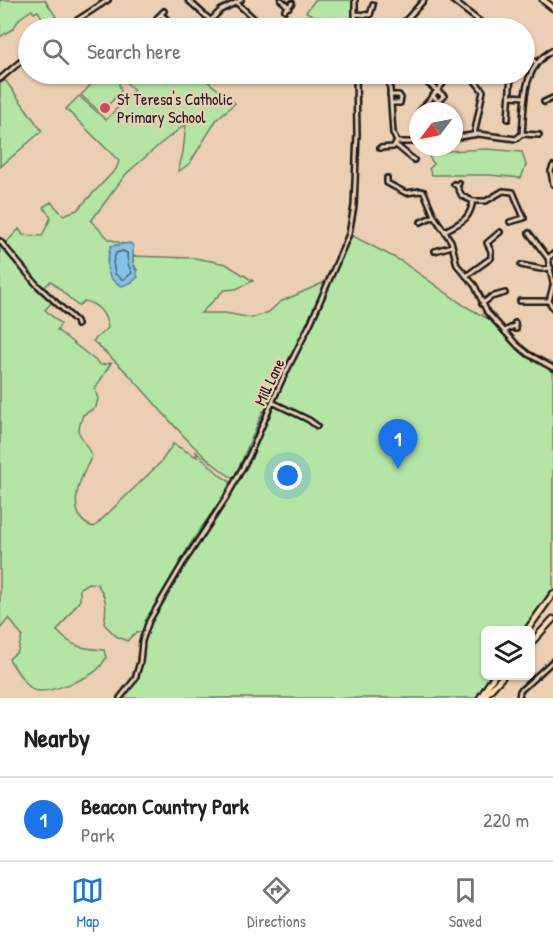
<!DOCTYPE html>
<style>
body{margin:0;font-family:"Patrick Hand",sans-serif;background:#f6f6f6;color:#202124}
.controls{position:absolute;right:18px;bottom:18px;display:grid;overflow:hidden;border-radius:9px;box-shadow:0 2px 4px #0004}
.controls button{width:54px;height:54px;display:grid;place-items:center;padding:0;border:0;border-bottom:2px solid #e0e0e0;background:#fff;color:#202124;font:30px sans-serif}
.compass{position:absolute;left:409px;top:102px;width:54px;height:54px;border-radius:50%;background:#fff;box-shadow:0 2px 4px #0004;rotate:238deg}
.you{position:absolute;left:288px;top:476px;width:21px;height:21px;margin:-15px;border:4px solid #fff;border-radius:50%;background:#1a73e8;box-shadow:0 0 0 9px #1a73e833}
.badge{display:grid;place-items:center;width:39px;height:39px;border-radius:50%;background:#1a73e8;color:#fff;font-size:20px;font-weight:700}
.pin{position:absolute;translate:-50% -50px;filter:drop-shadow(0 2px 3px #0008)}
.pin::after{content:'';position:absolute;top:32px;width:21px;height:18px;background:inherit;clip-path:polygon(0 0,100% 0,50% 100%)}
.list{margin:0;padding:0;list-style:none}
h2{display:flex;justify-content:space-between;align-items:center;height:78px;margin:0;padding:0 24px;font-size:26px}
h2 small{font-size:20px;font-weight:400;color:#757577}
.list li{display:grid;grid-template-columns:39px 1fr auto;gap:18px;align-items:center;box-sizing:border-box;height:84px;padding:0 24px;border-top:2px solid #e0e0e0}
.list b{display:block;font-size:22px;white-space:nowrap}
.list p{margin:0;font-size:20px;white-space:nowrap;color:#757577}
.list em{font-size:20px;font-style:normal;color:#757577}
.icon{flex:none;width:33px;height:33px;fill:none;stroke:currentColor;stroke-width:2;stroke-linecap:round;stroke-linejoin:round}
.map{position:relative;flex:none;width:553px;height:698px;overflow:hidden}
.search{position:absolute;background:#fff;box-shadow:0 2px 4px #0004;left:18px;right:18px;top:18px;height:66px;display:flex;align-items:center;gap:15px;box-sizing:border-box;padding:0 21px;border-radius:33px;color:#757577;font-size:22px}
.sheet{height:162px;background:#fff}
nav{display:flex;justify-content:space-around;align-items:center;box-sizing:border-box;height:84px;border-top:2px solid #e0e0e0;background:#fff;font-size:16px;color:#757577}
nav a{display:grid;justify-items:center;gap:3px}
nav .on{color:#1a73e8}
.map>svg:first-child{display:block}
</style>
<div class="map">
<svg width="553" height="698" viewBox="0 0 553 698">
<rect width="100%" height="100%" fill="#ebcfb2"/>
<filter id="ink" filterUnits="userSpaceOnUse"><feTurbulence type="fractalNoise" baseFrequency=".0167" numOctaves="2"/><feDisplacementMap in="SourceGraphic" scale="12" xChannelSelector="R" yChannelSelector="G"/><feConvolveMatrix kernelMatrix="1 2 1 2 8 2 1 2 1" color-interpolation-filters="sRGB"/></filter>
<g filter="url(#ink)">
<!-- green -->
<path fill="#b4e5a5" stroke="#688060" stroke-width="1.5" d="M0,0h45l17,26 -7,2 -5,-8 -5,3 -7,-12 -4,2 -2,-3 -12,8 -7,11 -13,8z
M315,0h38l1,28h-14l-34,-16z
M101,74h14l2,2 4,15 -20,22 -20,-18z
M117,74h81l37,29 -18,16 -27,44 -12,9 5,-20 3,-28 -27,21 -33,29 -35,47 18,18 14,5 -12,2 -4,15 30,9 -4,-7v-7l62,2 31,6 27,17 -17,8 -12,1 -23,23h24l27,5 17,-6 11,-10 45,-20c-16,45 -41,86 -60,130l-2,-1 -29,68c-41,-26 -71,-68 -103,-102 -12,-13 -25,-24 -38,-36l15,-13c-2,-14 -10,-24 -24,-27l-6,5 -27,-25 -9,8 11,12 -8,9 16,14 -4,6 44,35 10,-2 -16,26 3,10 -2,8 -13,8 -5,16 14,25c-9,17 -24,45 -10,64 2,3 8,6 12,7l67,-65 12,-18 24,13 -1,-5 25,24 11,7 -43,63 -41,74 -4,11 -10,3 -7,7 -11,-5 -12,-12c3,-16 3,-27 -7,-40l-9,-1 -8,5v12l-23,31c16,17 26,17 47,19l2,8c-2,3 -5,8 -8,11 -9,9 -55,28 -66,20 -7,-6 -18,-22 -23,-30l9,-8 4,-15 -13,-18 -9,11v-388l4,4 15,-16 4,6 19,1 9,-19 -8,-10 8,-5 12,13 14,-5 39,-41 3,-8 -53,-52 13,-13 27,24 28,-30z
M5,80l37,51 -42,36v-83z
M487,149l35,3 4,13 -5,13 -32,-3h-57l-3,-6 5,-5 -5,-7v-2l19,-4z
M349,234l52,27 64,45 29,16 34,32 25,14v226l-26,36h-41v46h8l-14,22h-360l15,-19 14,-58 33,-56 54,-82 45,-101 30,-60z"/>
<!-- water -->
<path fill="#87c3e7" stroke="#5c8096" stroke-width="1.5" d="M130,243l3,3v17l5,14 -6,5 -10,4c-19,-8 -16,-23 -11,-40z"/>
<g fill="none" stroke-linecap="round" stroke-linejoin="round">
<!-- shore -->
<path stroke="#475f6d" stroke-width="1.5" d="M123,251l4,2 1,11 4,9 -9,7 -8,-6 -2,-12 3,-9z"/>
<!-- minor casing -->
<g stroke="#1c1c1c" stroke-width="8">
<path id="minor" d="M188,0l31,28
M281,0l8,7
M355,0v28
M452,0l36,28
M237,3l27,25
M285,10l7,-7
M161,14l15,14
M355,14l15,1 3,-10
M157,18l7,-7
M65,28l43,-28
M203,28l18,-18 20,-10
M269,28h1
M399,28l25,-28
M524,46l1,-2
M524,51l11,11
M224,74l4,3
M389,74l4,59 4,9
M416,74l28,22 -6,5 -5,-5
M465,74l2,1
M0,79l28,-24
M390,95h9l2,3 -1,5h-9
M510,96l15,1
M544,102l9,-4
M420,111l31,-37
M508,119l3,-45
M522,134c3,-33 -1,-66 31,-84
M522,134l17,1
M474,135l9,-44 -8,-10
M454,138l24,-4 38,5 6,-5
M396,145l18,15
M380,148l13,-1 4,-5h21
M553,166l-2,5 2,13
M387,178v5l19,10 14,-2 4,1 10,24 17,25 6,24 18,21 12,26 30,33 11,9 25,14
M454,184l3,2 2,-3
M473,201h13l17,-10 10,1 11,26 -14,4
M421,222l13,-6
M445,231c17,-10 24,-10 28,-30l-11,-5 -5,-10
M529,233l19,25 5,25
M0,241l37,44 39,36 1,4
M435,251l17,-5
M548,258l5,-4
M521,265l20,4 10,-1
M466,276l25,-18v-7l-4,-8 13,-11
M553,286l-4,15 4,7
M520,301h29
M482,304l9,-7 14,-4
M515,323l1,6
M505,331l9,-5
M272,402l37,18 8,6
M120,698l15,-19 5,-17 2,-21 7,-20 33,-56 44,-67 23,-42 32,-74 30,-60 38,-88 5,-28 3,-72 -1,-60
M519,698l1,-7 33,-30"/>
</g>
<!-- major casing -->
<g stroke="#1c1c1c" stroke-width="9">
<path id="major" d="M543,0l10,8
M527,630l26,-36
M530,644l23,-25
M480,698l14,-22
M483,698l20,-22"/>
</g>
<!-- minor -->
<use href="#minor" stroke="#ebcfb2" stroke-width="3"/>
<!-- major -->
<use href="#major" stroke="#fddcac" stroke-width="4.5"/>
</g>
</g>
<!-- markers -->
<circle fill="#d1495b" stroke="#ebcfb2" stroke-width="2" cx="105" cy="108" r="6"/>
<g text-anchor="middle" stroke-width="4.5" stroke-linejoin="round" paint-order="stroke">
<!-- poi labels -->
<g font-size="16" fill="#1c1c1c" stroke="#ebcfb2" text-anchor="start">
<text x="117" y="105">St Teresa's Catholic<tspan x="117" dy="18">Primary School</tspan></text>
</g>
<!-- street labels -->
<g font-size="16" fill="#1c1c1c" stroke="#ebcfb2">
<text transform="translate(269 382) rotate(-65)" y="6">Mill Lane</text>
</g>
</g>
</svg>
<div class="controls">
<button><svg class="icon" aria-label="layers" viewBox="0 0 24 24"><path d="M12 4l9 5-9 5-9-5zM3 14l9 5 9-5"/></svg></button>
</div>
<svg class="compass" viewBox="-18 -18 36 36"><path d="M0-13l5 13h-10z" fill="#e53935"/><path d="M0 13l5-13h-10z" fill="#757577"/></svg>
<div class="you"></div>
<div class="pin badge" style="left:398px;top:469px">1</div>
<div class="search"><svg class="icon" aria-label="search" viewBox="0 0 24 24"><circle cx="10" cy="10" r="6"/><path d="M15 15l6 6"/></svg>Search here</div>
</div>
<section class="sheet">
<h2>Nearby<small></small></h2>
<ul class="list">
<li><span class="badge">1</span><div><b>Beacon Country Park</b><p>Park</p></div><em>220 m</em></li>
</ul>
</section>
<nav>
<a class="on"><svg class="icon" aria-label="map" viewBox="0 0 24 24"><path d="M3 6l6-2 6 2 6-2v14l-6 2-6-2-6 2zM9 4v14M15 6v14"/></svg>Map</a>
<a><svg class="icon" aria-label="directions" viewBox="0 0 24 24"><path d="M12 3l9 9-9 9-9-9zM9 14v-3h6M13 9l2 2-2 2"/></svg>Directions</a>
<a><svg class="icon" aria-label="saved" viewBox="0 0 24 24"><path d="M7 4h10v16l-5-4-5 4z"/></svg>Saved</a>
</nav>
